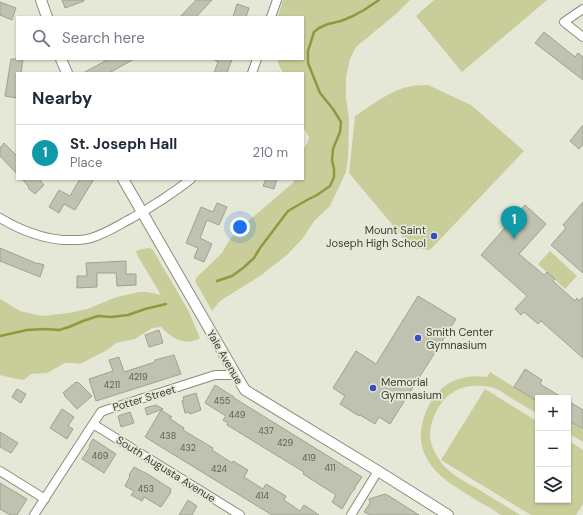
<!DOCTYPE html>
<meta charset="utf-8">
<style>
body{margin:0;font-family:"DM Sans",sans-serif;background:#f6f6f7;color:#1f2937}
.controls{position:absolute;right:12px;bottom:12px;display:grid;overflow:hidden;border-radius:0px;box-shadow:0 1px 3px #0004}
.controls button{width:36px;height:36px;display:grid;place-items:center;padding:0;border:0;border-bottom:1px solid #e0e1e3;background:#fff;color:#1f2937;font:20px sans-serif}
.you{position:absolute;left:240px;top:227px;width:14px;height:14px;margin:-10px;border:3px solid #fff;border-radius:50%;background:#1a73e8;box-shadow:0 0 0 6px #1a73e833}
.badge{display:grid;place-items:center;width:26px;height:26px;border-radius:50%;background:#b45309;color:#fff;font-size:13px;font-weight:700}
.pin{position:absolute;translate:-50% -33px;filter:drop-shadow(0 1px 2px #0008)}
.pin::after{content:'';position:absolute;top:21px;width:14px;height:12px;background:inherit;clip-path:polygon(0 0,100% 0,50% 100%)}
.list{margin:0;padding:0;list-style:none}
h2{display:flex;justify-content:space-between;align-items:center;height:52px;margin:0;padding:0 16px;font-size:17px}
h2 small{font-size:13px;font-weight:400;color:#747a83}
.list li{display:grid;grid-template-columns:26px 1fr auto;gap:12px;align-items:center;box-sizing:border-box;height:56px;padding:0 16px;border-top:1px solid #e0e1e3}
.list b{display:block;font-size:15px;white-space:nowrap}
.list p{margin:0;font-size:13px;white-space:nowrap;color:#747a83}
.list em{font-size:13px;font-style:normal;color:#747a83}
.icon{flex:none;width:22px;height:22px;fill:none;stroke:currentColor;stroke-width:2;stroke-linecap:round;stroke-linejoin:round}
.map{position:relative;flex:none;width:583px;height:515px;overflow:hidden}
.search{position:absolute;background:#fff;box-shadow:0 1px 3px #0004;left:16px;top:16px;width:288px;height:44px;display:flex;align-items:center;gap:10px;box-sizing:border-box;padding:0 14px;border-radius:0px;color:#747a83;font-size:15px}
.panel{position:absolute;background:#fff;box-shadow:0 1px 3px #0004;left:16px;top:72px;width:288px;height:108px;border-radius:0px}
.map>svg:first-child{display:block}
</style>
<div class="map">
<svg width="583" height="515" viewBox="0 0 583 515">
<rect width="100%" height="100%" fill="#e6e8d7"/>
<!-- green -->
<path fill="#c8cd99" d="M283,0h127l-14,14 -40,33 -6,12 -4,19v20l3,21 -1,39 -2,14 -16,34 -16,15 -11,17 -16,17 -27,21 -40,25 -8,10 -17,-30 1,-3 26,-25 8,-14 16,-16 48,-41 -1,-3h10v-29l5,-9 1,-4 -6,-10v-54h-20l-5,-10v-4h25v-42h-25z
M434,0h113l-85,72 -46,-56z
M428,85l43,20 53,46 -94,99 -18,-2 -63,-75 6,-57c17,-11 37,-27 57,-30 5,-1 11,-1 16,-1z
M150,248l3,2 35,60 12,28c-14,9 -29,0 -39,-11l-9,1 -17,11 -19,4 -9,7 -27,14 -7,-1h-8l-18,10 -16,1 -7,6 -7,-1 -17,-4v-76l20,12 22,5 27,-3 18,-4 30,-12 22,-5h8l14,3 -24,-40 -1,-4 6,-2z
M550,251l27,25 -12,13 -27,-25z
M490,372l48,30v12c-10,-6 -19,-11 -29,-17 -5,-4 -12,-9 -19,-10 -11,-2 -25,-2 -35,4 -15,8 -24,27 -25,44 0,8 4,16 8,23 9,15 26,23 40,31 14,9 28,17 42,26 -6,0 -13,0 -19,0 -2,-1 -5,-3 -7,-5 -8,-4 -16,-9 -24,-14 -19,-12 -39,-23 -47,-46 -4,-12 -2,-25 2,-36 11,-28 32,-41 62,-37z
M485,389l53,33v78h30v-60l15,10v54l-7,11h-45l-90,-55z
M568,420l15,10v12l-15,-9z"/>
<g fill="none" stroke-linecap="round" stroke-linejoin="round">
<!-- stream -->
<path stroke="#92983e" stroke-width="2.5" d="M217,281l15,-5 11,-8 11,-10 6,-10 28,-37 19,-11 10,-5 13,-9 4,-9v-8l-2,-9 1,-11 7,-17 1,-10 -8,-13 -13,-16 -12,-30v-12l6,-19 5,-4 9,-4 13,-3 12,-5 11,-6 15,-10
M0,336l27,-6 18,-1 14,1 10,-3 14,-6 15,-5 13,1 17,-2 17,-6 21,-5"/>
</g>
<!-- building -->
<path fill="#c0c2b1" stroke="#9fa191" d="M62,0h22v1l-19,7z
M196,0h16l-16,17h-16z
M0,2l16,6 -4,12 -12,-5z
M237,4l12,4 -3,9h-13z
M544,32l31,25 3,-4 5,4v23l-48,-37z
M11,59h12l-2,14h-4v25l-12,-2z
M109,59h25l-25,14h-26z
M213,59h19l-5,14h-13l4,-11z
M583,125v19l-4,5 -9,-8z
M4,143l13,13v18l-17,-18v-8z
M22,179h17l5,6 -9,9 -7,-6 1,-1z
M80,179h14l-19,31 -11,-6 -5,9 -10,-6 10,-17 11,6z
M266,179h11l-3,10 -11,-3z
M583,202v71l-32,-28 15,-17 -3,-3z
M217,203l10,4 -8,18 -12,-5 -7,18 12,6 -8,18 -10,-4 4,-10 -12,-5 15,-36 12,5z
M525,205l21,19 -27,30 25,21 3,-3 8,7 -2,2 22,20 2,-3 2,3 4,-4v61l-42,-37 -3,3 -14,-12 -3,3 -6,-6 12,-13 -46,-41z
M0,248l38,16v-1l6,2 -4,12 -40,-16z
M126,261v13h10v11l-19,1 -1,-13h-19v14l-20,1v-12h10l-1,-13z
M418,296l38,23 -66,105 -11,-7 -4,7 -15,-9 -1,1 -19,-12 5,-8 -12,-8 23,-37 20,13z
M159,330l4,13 -14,4 -4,-12z
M174,355l7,19 -85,27 -7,-22 24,-8 -4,-11 10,-3 5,15 31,-10v-2z
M525,369l17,11 -2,4 23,14h-25v4l-24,-15z
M76,382l1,1 1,-1 14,14 -15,13 -13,-14h1l-2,-2z
M215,385l19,12v1l128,79 -7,10v2l-3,3 -10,17 -10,-7 4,-7 -33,-21 1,-2 -77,-47 1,-2 -5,-3 3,-4 -21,-13z
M17,389l9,5 -5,9 -9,-6z
M196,393l5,17 -11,4 -1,-2 -4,1 -3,-12 2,-1 -1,-3z
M568,401l15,9v19l-15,-9z
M156,405l7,4 -16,6 -2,-7z
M62,409l12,8 -6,9 5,3 -6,10 -17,-11z
M161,410l11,7 -3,1 15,10 -1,2 30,18 -1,2 20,13 1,-2 15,9 -4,7 19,12 3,-5 20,12 -2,4 16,11 4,-6 15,10h-47l-127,-78z
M130,412l4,11 -13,4 -3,-11z
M0,432l18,11 -7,10 -11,-6z
M93,439l23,15 -12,19 -22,-14 8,-12 -1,-1z
M134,467l11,6h1l25,16 -1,2 1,1 -10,15 -17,-10 -2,4 -11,-6 3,-4 -9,-5 5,-10 -1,-1z
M0,483l27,16 -10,16h-7l-10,-6z
M385,494l4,2 30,19h-49l-6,-3 6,-9 -1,-4z
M188,500l9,6 -5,9h-13z"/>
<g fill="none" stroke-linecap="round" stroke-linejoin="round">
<!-- minor casing -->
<g stroke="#8a8c7d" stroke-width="10">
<path id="minor" d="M583,9l-19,13 19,15
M271,17l6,-17
M252,73l5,-14
M0,218c20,12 40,20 63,22 9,0 19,1 28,-2 14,-4 28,-13 41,-20 21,-12 40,-24 59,-39
M93,424l147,91
M0,471l45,28
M34,515l59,-91 8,-12 5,-2 109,-35h21
M351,515l27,-44"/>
</g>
<!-- tertiary casing -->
<g stroke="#8a8c7d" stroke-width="12">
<path id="tertiary" d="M41,0l6,17
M61,59l6,14
M123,179l113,196 9,15 133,81 70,44"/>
</g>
<!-- minor -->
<use href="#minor" stroke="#fff" stroke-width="8"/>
<!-- tertiary -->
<use href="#tertiary" stroke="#fff" stroke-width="10"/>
</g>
<!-- markers -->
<g fill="#334fc0" stroke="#e6e8d7" stroke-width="1.5">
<circle cx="434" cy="236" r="4"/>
<circle cx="418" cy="338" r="4"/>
<circle cx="373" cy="388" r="4"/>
</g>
<g text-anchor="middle" stroke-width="3.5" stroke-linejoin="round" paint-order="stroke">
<!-- number labels -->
<g font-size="9" fill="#5d5e56">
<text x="138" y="380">4219</text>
<text x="112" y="388">4211</text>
<text x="222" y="404">455</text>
<text x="237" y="418">449</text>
<text x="266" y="434">437</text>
<text x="168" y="439">438</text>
<text x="285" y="446">429</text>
<text x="188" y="451">432</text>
<text x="100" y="459">469</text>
<text x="309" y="461">419</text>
<text x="330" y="471">411</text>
<text x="219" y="472">424</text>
<text x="146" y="492">453</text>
<text x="262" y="499">414</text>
</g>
<!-- poi labels -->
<g font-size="11" fill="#3c3d37" stroke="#e6e8d7" text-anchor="start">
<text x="426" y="234" text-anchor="end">Mount Saint<tspan x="426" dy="13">Joseph High School</tspan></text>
<text x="426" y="336">Smith Center<tspan x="426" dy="13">Gymnasium</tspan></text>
<text x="381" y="386">Memorial<tspan x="381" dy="13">Gymnasium</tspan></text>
</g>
<!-- street labels -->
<g font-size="11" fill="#3c3d37" stroke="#e6e8d7">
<text transform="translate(225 357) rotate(60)" y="4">Yale Avenue</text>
<text transform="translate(144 398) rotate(-17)" y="4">Potter Street</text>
<text transform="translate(166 469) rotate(32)" y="4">South Augusta Avenue</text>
</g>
</g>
</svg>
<div class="controls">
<button>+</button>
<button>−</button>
<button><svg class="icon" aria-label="layers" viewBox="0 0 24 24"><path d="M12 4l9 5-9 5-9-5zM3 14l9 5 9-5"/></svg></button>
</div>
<div class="you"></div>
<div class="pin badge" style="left:514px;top:239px;background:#0f9aa8">1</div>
<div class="search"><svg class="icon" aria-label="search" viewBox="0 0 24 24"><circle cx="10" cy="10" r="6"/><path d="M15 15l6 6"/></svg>Search here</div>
<section class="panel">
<h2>Nearby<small></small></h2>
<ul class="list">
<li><span class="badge" style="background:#0f9aa8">1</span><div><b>St. Joseph Hall</b><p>Place</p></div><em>210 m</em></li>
</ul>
</section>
</div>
